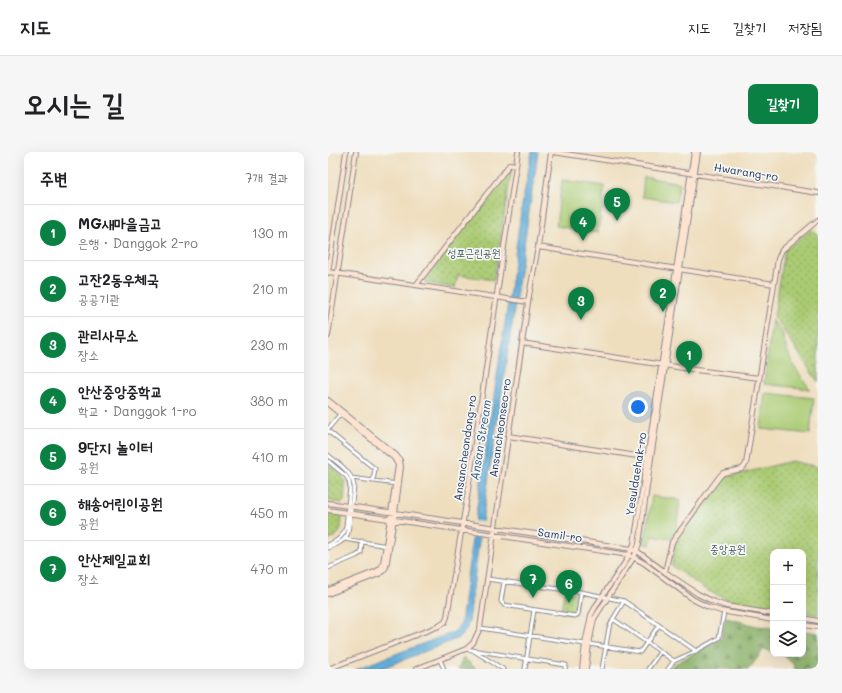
<!DOCTYPE html>
<html lang="ko">
<meta charset="utf-8">
<style>
body{margin:0;font-family:Mali,"Poor Story",sans-serif;background:#f6f6f6;color:#202124}
.controls{position:absolute;right:12px;bottom:12px;display:grid;overflow:hidden;border-radius:8px;box-shadow:0 4px 16px #0002}
.controls button{width:36px;height:36px;display:grid;place-items:center;padding:0;border:0;border-bottom:1px solid #e0e0e0;background:#fff;color:#202124;font:20px sans-serif}
.you{position:absolute;left:310px;top:255px;width:14px;height:14px;margin:-10px;border:3px solid #fff;border-radius:50%;background:#1a73e8;box-shadow:0 0 0 6px #1a73e833}
.badge{display:grid;place-items:center;width:26px;height:26px;border-radius:50%;background:#0b8043;color:#fff;font-size:13px;font-weight:700}
.pin{position:absolute;translate:-50% -33px;filter:drop-shadow(0 1px 2px #0008)}
.pin::after{content:'';position:absolute;top:21px;width:14px;height:12px;background:inherit;clip-path:polygon(0 0,100% 0,50% 100%)}
.list{margin:0;padding:0;list-style:none}
h2{display:flex;justify-content:space-between;align-items:center;height:52px;margin:0;padding:0 16px;font-size:17px}
h2 small{font-size:13px;font-weight:400;color:#757577}
.list li{display:grid;grid-template-columns:26px 1fr auto;gap:12px;align-items:center;box-sizing:border-box;height:56px;padding:0 16px;border-top:1px solid #e0e0e0}
.list b{display:block;font-size:15px;white-space:nowrap}
.list p{margin:0;font-size:13px;white-space:nowrap;color:#757577}
.list em{font-size:13px;font-style:normal;color:#757577}
.icon{flex:none;width:22px;height:22px;fill:none;stroke:currentColor;stroke-width:2;stroke-linecap:round;stroke-linejoin:round}
.map{position:relative;flex:none;width:490px;height:517px;overflow:hidden;border-radius:8px}
header{display:flex;align-items:center;gap:24px;box-sizing:border-box;height:56px;padding:0 20px;background:#fff;border-bottom:1px solid #e0e0e0}
header strong{font-size:19px}
nav{display:flex;gap:22px;margin-inline-start:auto;font-size:14px}
.intro{display:flex;align-items:center;justify-content:space-between;box-sizing:border-box;height:96px;padding:0 24px}
h1{margin:0;font-size:28px}
.button{padding:10px 18px;border-radius:8px;background:#0b8043;color:#fff;font-size:14px;font-weight:700}
main{display:flex;gap:24px;padding:0 24px}
aside{flex:1;background:#fff;border-radius:8px;box-shadow:0 4px 16px #0002}
.map>svg:first-child{display:block}
</style>
<header>
<strong>지도</strong>
<nav><a>지도</a><a>길찾기</a><a>저장됨</a></nav>
</header>
<div class="intro"><h1>오시는 길</h1><a class="button">길찾기</a></div>
<main>
<aside>
<h2>주변<small>7개 결과</small></h2>
<ul class="list">
<li><span class="badge">1</span><div><b>MG새마을금고</b><p>은행 · Danggok 2-ro</p></div><em>130 m</em></li>
<li><span class="badge">2</span><div><b>고잔2동우체국</b><p>공공기관</p></div><em>210 m</em></li>
<li><span class="badge">3</span><div><b>관리사무소</b><p>장소</p></div><em>230 m</em></li>
<li><span class="badge">4</span><div><b>안산중앙중학교</b><p>학교 · Danggok 1-ro</p></div><em>380 m</em></li>
<li><span class="badge">5</span><div><b>9단지 놀이터</b><p>공원</p></div><em>410 m</em></li>
<li><span class="badge">6</span><div><b>해송어린이공원</b><p>공원</p></div><em>450 m</em></li>
<li><span class="badge">7</span><div><b>안산제일교회</b><p>장소</p></div><em>470 m</em></li>
</ul>
</aside>
<div class="map">
<svg width="490" height="517" viewBox="0 0 490 517">
<defs>
<pattern id="forest-firs" width="22" height="20" patternUnits="userSpaceOnUse"><rect width="22" height="20" fill="#88af65"/><path d="M5 1l3.5 6h-7zM16 11l3.5 6h-7z" fill="#6e8f56"/></pattern>
<pattern id="park-dots" width="8" height="8" patternUnits="userSpaceOnUse"><rect width="8" height="8" fill="#abcb73"/><path d="M2 2h.1M6 6h.1" fill="none" stroke="#8aa562" stroke-width="1.8" stroke-linecap="round"/></pattern>
</defs>
<rect width="100%" height="100%" fill="#f6f6f2"/>
<filter id="ink" filterUnits="userSpaceOnUse"><feTurbulence type="fractalNoise" baseFrequency=".025" numOctaves="2"/><feDisplacementMap in="SourceGraphic" scale="8" xChannelSelector="R" yChannelSelector="G"/><feConvolveMatrix kernelMatrix="1 2 1 2 8 2 1 2 1" color-interpolation-filters="sRGB"/></filter>
<filter id="wash" filterUnits="userSpaceOnUse"><feTurbulence type="fractalNoise" baseFrequency=".012" numOctaves="4" result="noise"/><feDisplacementMap in="SourceGraphic" scale="16" xChannelSelector="R" yChannelSelector="G"/><feGaussianBlur stdDeviation="0.9" result="paint"/><feColorMatrix in="noise" values="0 0 0 0 0 0 0 0 0 0 0 0 0 0 0 0 0 1.4 0 .05"/><feComposite in="paint" operator="in"/></filter>
<g filter="url(#wash)">
<rect width="100%" height="100%" fill="#efdebe"/>
<!-- green -->
<path fill="#abcb73" stroke="#637d68" d="M316,25l36,6 -4,19 -34,-5z
M234,28l43,6 -7,47 -42,-7z
M444,168l11,14v5l10,26 17,24 -46,-5z
M437,241l49,5 -4,36 -49,-5z
M324,344l28,4 -4,30 -6,9 -18,-3 -2,9 -6,-1z"/>
<!-- forest -->
<path fill="url(#forest-firs)" stroke="#526f62" d="M398,466l31,8 16,2v24l-9,-3 -15,20h-79l3,-4 48,-26z
M475,479l15,2v36h-23l-2,-5 -10,-9 -2,-1h22z
M135,505l13,12h-18z"/>
<!-- park -->
<path fill="url(#park-dots)" stroke="#637d68" d="M178,20h5l-17,108 -36,-5 -3,13 -28,-5 -3,-2z
M484,77l6,6v147l-44,-66 11,-66z
M464,309l26,6v148l-15,-3v-60h-30v56l-40,-6 -27,-12 -34,-24 3,-22 48,-66z
M0,312c18,15 18,14 16,37l-2,2 -14,-2z
M0,361l13,2 1,1c-1,15 0,17 -14,25z
M236,440l14,2 -3,20 -14,-2z"/>
<!-- water -->
<path fill="#5caad6" stroke="#3c6c9a" d="M204,0h6l-1,7 -59,389 -9,73 -3,9 -7,8 -79,31h-24l98,-37 7,-8 11,-84 38,-250 12,-85z"/>
<!-- pier -->
<path fill="#efdebe" d="M145,369l11,1 -2,16 -11,-2z"/>
</g>
<g filter="url(#ink)">
<g fill="none" stroke-linecap="round" stroke-linejoin="round">
<!-- street casing -->
<g stroke="#85868e" stroke-width="5">
<path id="street" d="M0,277l13,-16
M0,279l47,38 -2,12
M0,303c11,9 24,17 26,31l-6,47c-4,9 -12,12 -20,15
M0,309l18,15 3,5 1,6 -4,40c-3,10 -9,14 -18,18
M23,326l46,6
M16,387l44,7
M0,416l28,-12 5,-3 1,-12
M159,427l94,13 43,9 72,50
M176,430l-3,19 3,4 71,11 3,-2 3,-22
M285,467l61,42
M152,476l105,16
M261,492l51,8 19,-27
M138,497l100,16 -1,4
M146,499l29,18
M112,508l4,9
M197,517l9,-59
M274,517l7,-41 4,-9 11,-18
M320,517l12,-17
M340,517l6,-8 22,-10 23,-13 5,-26"/>
</g>
<!-- secondary casing -->
<g stroke="#85868e" stroke-width="6">
<path id="secondary" d="M225,0l265,41
M210,95l236,37
M0,120l200,30
M0,121l18,-121
M88,133l94,-121 6,1
M0,184l28,-184
M194,191l174,27 63,8
M0,248l68,55 4,5 1,7 -6,46 -9,54 -3,4 -4,3 -51,20
M0,252l66,54 4,7 -8,54 -7,44 -2,5 -4,3 -49,19
M180,284l142,22
M0,351l175,26 129,20 5,2 28,21 33,22 14,7 14,5 47,8
M0,358l301,45 15,8 50,37 14,7 13,4 52,9
M337,420l7,-30 39,-54 9,-12 3,-3 19,-4 4,-5 32,-205 4,-9 36,-30
M475,466l15,3
M475,473l15,2
M0,517l111,-43 6,-4 2,-5 20,-120 51,-345
M88,517l50,-20 7,-6 7,-15 49,-332 9,-49 13,-95
M254,517l3,-25 6,-29 6,-11 29,-43 8,-17 60,-392
M258,517l3,-25 5,-25 7,-11 33,-51 5,-13 12,-86 47,-306"/>
</g>
<!-- street -->
<use href="#street" stroke="#fff" stroke-width="3"/>
<!-- secondary -->
<use href="#secondary" stroke="#fde4d1" stroke-width="4"/>
</g>
</g>
<g text-anchor="middle" stroke-width="3.5" stroke-linejoin="round" paint-order="stroke">
<!-- street labels -->
<g font-size="11" fill="#1b2f5e" stroke="#f6f6f2">
<text transform="translate(418 20) rotate(9)" y="4">Hwarang-ro</text>
<text transform="translate(172 276) rotate(-82)" y="4">Ansancheonseo-ro</text>
<text transform="translate(137 296) rotate(-82)" y="4">Ansancheondong-ro</text>
<text transform="translate(308 322) rotate(-81)" y="4">Yesuldaehak-ro</text>
<text transform="translate(232 383) rotate(8)" y="4">Samil-ro</text>
</g>
<!-- park labels -->
<g font-size="11" fill="#3f5663" stroke="#f6f6f2">
<text x="146" y="105">성포근린공원</text>
<text x="400" y="401">중앙공원</text>
</g>
<!-- water labels -->
<g font-size="12" font-style="italic" fill="#325a88" stroke="#f6f6f2">
<text transform="translate(153 288) rotate(-81)" y="4">Ansan Stream</text>
</g>
</g>
</svg>
<div class="controls">
<button>+</button>
<button>−</button>
<button><svg class="icon" aria-label="layers" viewBox="0 0 24 24"><path d="M12 4l9 5-9 5-9-5zM3 14l9 5 9-5"/></svg></button>
</div>
<div class="you"></div>
<div class="pin badge" style="left:361px;top:222px">1</div>
<div class="pin badge" style="left:335px;top:160px">2</div>
<div class="pin badge" style="left:253px;top:168px">3</div>
<div class="pin badge" style="left:255px;top:89px">4</div>
<div class="pin badge" style="left:289px;top:69px">5</div>
<div class="pin badge" style="left:241px;top:451px">6</div>
<div class="pin badge" style="left:205px;top:446px">7</div>
</div>
</main>
